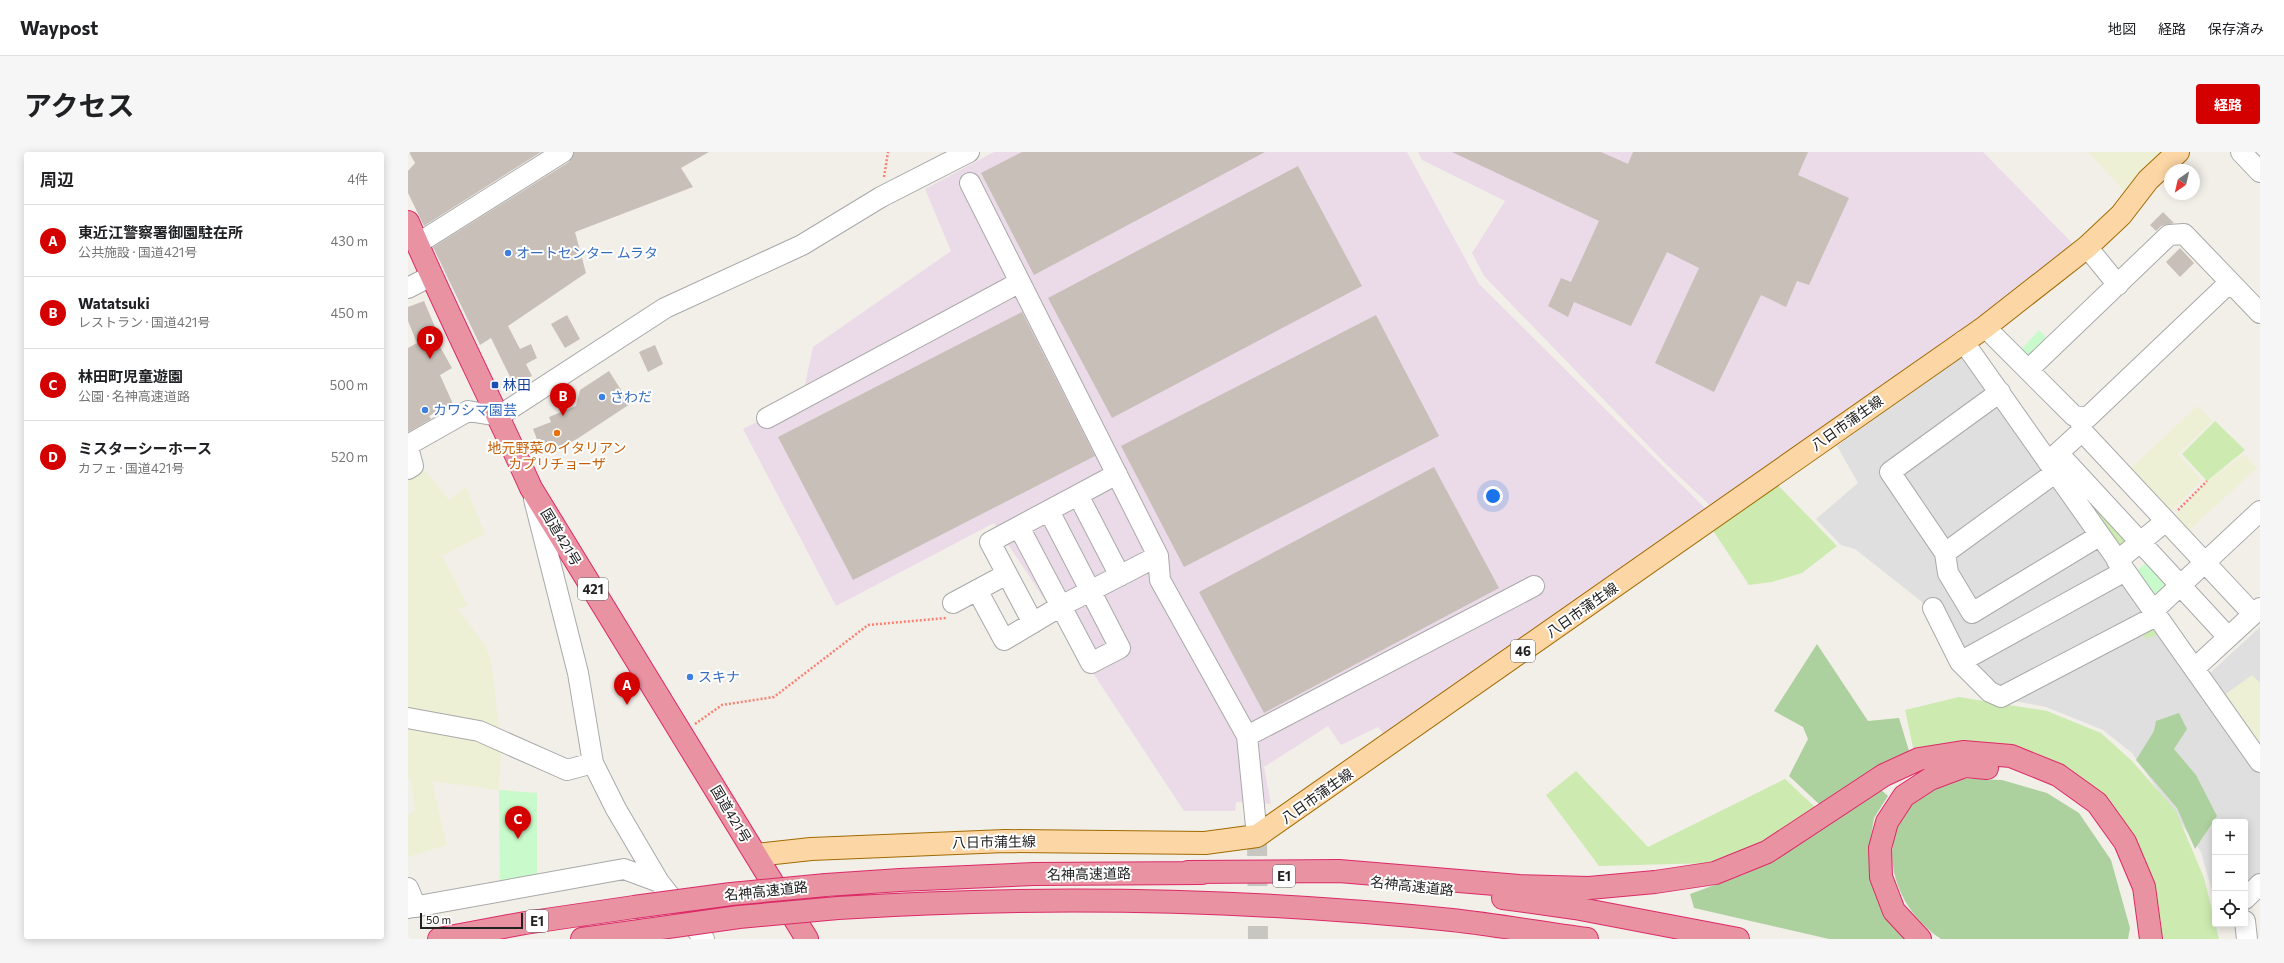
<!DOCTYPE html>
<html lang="ja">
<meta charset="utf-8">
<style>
body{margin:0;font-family:Commissioner,"Noto Sans JP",sans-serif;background:#f6f6f6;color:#202124}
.controls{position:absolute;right:12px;bottom:12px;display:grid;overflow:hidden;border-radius:4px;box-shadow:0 2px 10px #0003}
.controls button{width:36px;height:36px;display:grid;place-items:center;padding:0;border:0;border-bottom:1px solid #e0e0e0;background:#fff;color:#202124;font:20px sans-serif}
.compass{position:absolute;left:1756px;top:12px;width:36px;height:36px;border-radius:50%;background:#fff;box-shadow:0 2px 10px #0003;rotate:214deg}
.scale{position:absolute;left:12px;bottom:10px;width:103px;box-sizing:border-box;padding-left:4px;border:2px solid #222;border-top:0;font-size:11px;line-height:14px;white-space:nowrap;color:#222;-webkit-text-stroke:3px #fff;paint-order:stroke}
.you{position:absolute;left:1085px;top:344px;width:14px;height:14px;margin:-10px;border:3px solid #fff;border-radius:50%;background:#1a73e8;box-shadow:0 0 0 6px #1a73e833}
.badge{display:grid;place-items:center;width:26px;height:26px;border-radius:50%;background:#d40000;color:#fff;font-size:13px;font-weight:700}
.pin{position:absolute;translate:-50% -33px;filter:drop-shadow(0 1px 2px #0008)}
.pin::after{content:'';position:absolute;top:21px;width:14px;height:12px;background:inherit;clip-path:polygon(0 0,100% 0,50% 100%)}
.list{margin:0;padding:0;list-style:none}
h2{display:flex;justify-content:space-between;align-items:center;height:52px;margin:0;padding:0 16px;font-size:17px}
h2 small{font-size:13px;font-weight:400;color:#757577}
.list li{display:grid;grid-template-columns:26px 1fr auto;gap:12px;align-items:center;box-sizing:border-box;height:72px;padding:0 16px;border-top:1px solid #e0e0e0}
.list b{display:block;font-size:15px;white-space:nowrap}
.list p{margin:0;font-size:13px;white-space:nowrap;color:#757577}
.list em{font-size:13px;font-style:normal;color:#757577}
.icon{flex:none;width:22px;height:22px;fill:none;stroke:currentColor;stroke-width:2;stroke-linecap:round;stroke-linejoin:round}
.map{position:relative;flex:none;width:1852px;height:787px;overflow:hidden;border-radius:4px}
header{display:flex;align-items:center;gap:24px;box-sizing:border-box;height:56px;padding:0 20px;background:#fff;border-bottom:1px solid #e0e0e0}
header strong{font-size:19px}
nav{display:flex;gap:22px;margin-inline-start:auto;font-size:14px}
.intro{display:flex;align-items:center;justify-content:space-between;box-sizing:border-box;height:96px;padding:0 24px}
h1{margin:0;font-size:28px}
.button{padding:10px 18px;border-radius:4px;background:#d40000;color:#fff;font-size:14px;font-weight:700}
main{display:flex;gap:24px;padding:0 24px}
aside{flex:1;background:#fff;border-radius:4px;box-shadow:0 2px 10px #0003}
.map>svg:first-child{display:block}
</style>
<header>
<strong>Waypost</strong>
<nav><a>地図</a><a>経路</a><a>保存済み</a></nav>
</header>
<div class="intro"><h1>アクセス</h1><a class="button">経路</a></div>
<main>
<aside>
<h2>周辺<small>4件</small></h2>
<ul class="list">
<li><span class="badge">A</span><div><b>東近江警察署御園駐在所</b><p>公共施設 · 国道421号</p></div><em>430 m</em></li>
<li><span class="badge">B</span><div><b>Watatsuki</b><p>レストラン · 国道421号</p></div><em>450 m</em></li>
<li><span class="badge">C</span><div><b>林田町児童遊園</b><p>公園 · 名神高速道路</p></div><em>500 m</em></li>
<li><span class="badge">D</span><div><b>ミスターシーホース</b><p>カフェ · 国道421号</p></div><em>520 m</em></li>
</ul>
</aside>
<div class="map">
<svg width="1852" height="787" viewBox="0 0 1852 787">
<rect width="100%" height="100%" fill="#f2efe9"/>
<!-- residential -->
<path fill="#e0dfdf" d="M1552,203l8,3 292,415v107l-15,15v-73h-30v80l-14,-50 -69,-99 -29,-23 -57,-23 -58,-11 -66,-94 -67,-53 -14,-4 -25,-26 42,-36 -21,-37z
M1852,475v121l-50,-75z"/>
<!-- industrial -->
<path fill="#ebdbe8" d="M586,0h413l72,132 234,232 -320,230 -15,-19 -37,18 -13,-19 -64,41 7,37 -35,-2 -1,9h-51l-190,-288 -158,83 -93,-177 59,-30 11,-52 138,-96 -26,-62z
M1010,0h565l98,100 -365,259 -52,-49 -180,-186 -12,-23 33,-52 -83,-41z"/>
<!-- farmland -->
<path fill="#eef0d5" d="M1680,0h74l-37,40z
M1789,254l16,15 -35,33 24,26 -35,36 -40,-44z
M1836,302l13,14 -73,67 -13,-15 36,-39z
M14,315l27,33 17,-13 19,47 -43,22 26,49 -10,4 27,36 6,15 8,67 -8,4 -83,-17v-239z
M1844,523l8,8v62l-34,-51z
M0,568l93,26 -2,44 -67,-9 15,64 -39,12v-42l7,-5 -5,-32h-2z"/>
<!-- grass -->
<path fill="#cdebb0" d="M1807,269l30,29 -38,31 -25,-27z
M1658,322l77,78 -13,13z
M1365,328l64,66 -35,27 -30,9 -23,3 -39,-59z
M1746,469l8,12 -16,6 -8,-11z
M1551,545l88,14 54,22 31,28 44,50 28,67 15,61h-62l-7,-42 -78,-122 -49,-27 -48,-5 -61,9 -9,-42z
M1168,619l72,76 137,-68 30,28 -56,37 -46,19 -114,3 -53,-71z"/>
<!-- forest -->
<path fill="#add19e" d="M1409,492l51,77 31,-3 11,36 -90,51 -31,-29 19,-37 -5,-12 -29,-16z
M1771,561l8,16 -13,20 22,26 21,41 -22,33 -18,-41 -41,-48 18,-29 2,-10z
M1546,626l48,2 45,13 32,20 32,47 19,68 -2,11h-187c-38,-25 -60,-72 -43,-116 8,-20 38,-35 56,-45z
M1471,636l9,8 -14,22 -5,30 4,31 34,60h-78l-135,-31 -4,-14 55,-20 51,-30z"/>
<!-- park -->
<path fill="#c8facc" d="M1631,178l15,15 -22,26 -15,-17z
M1742,408l31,34 -16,15 -29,-38z
M91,638l38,3v92l-37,6z"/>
<!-- building -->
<path fill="#c7bfb8" d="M1,0h132l-117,74 -16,-33v-22l7,-8z
M166,0h135l-28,16 12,19 -118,45 11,41 -78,53 12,23 11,-5 6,14 -11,6 6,12 -18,9 -23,-47 -11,7 -47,-98 136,-85z
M614,0h243l-231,123 -53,-102z
M1044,0h149l27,12 5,-12h175l-10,23 51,23 -40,87 -12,-4 -11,26 -25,-12 -47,97 -59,-29 44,-95 -32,-16 -36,74 -57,-24 -6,15 -20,-11 13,-28 10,4 28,-61z
M890,14l64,120 -250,132 -64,-120z
M1755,60l11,11 -13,3 -5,5 -6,-6z
M1772,96l14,15 -14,14 -14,-15z
M16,149l11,26 -5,2 22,39 -12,7 13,29 -24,12 2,3 -23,13v-84l9,-5 -9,-22v-14z
M614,160l73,144 -242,124 -75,-143z
M159,163l13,24 -15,9 -14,-24z
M968,163l63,121 -255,131 -63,-121z
M247,193l8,19 -15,8 -9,-20z
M201,219l21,33 -53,35 -34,16 -10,-26 18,-7 -2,-5 27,-11 4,-16z
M1026,315l65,121 -235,125 -65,-121z"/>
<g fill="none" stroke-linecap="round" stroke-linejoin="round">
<!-- minor-tunnel -->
<path stroke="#c8c6c1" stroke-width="20" stroke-dasharray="20 10" stroke-linecap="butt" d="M849,684l1,103"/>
<!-- minor casing -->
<g stroke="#a9a9a9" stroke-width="22">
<path id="minor" d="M1833,0l19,20
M562,31l188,373 2,24 87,156
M9,92l146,-92
M1679,95l31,38
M0,136l23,-12
M1577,175l89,89 13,2 143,-136
M1555,189l297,421
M1620,218l141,-135 15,-1 76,79
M1592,240l-110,80 55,81 111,-81
M1672,265l2,14 171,183
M359,266l253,-136
M0,293l60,-34 31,5 166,-108 137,-63 79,-48 88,-45
M0,295l5,19 -5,3
M1650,301l170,184
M1640,310l34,-31
M670,343l42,81
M126,347l44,174 15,90 23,46 43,73 45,57
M611,375l72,136 29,-15 -71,-137
M1537,401l3,20 24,40 127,-77
M1709,409l49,-40
M1717,419l-165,91 30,30 11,5 155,-81
M569,438l27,50 57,-34 97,-50
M545,451l54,-29
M1525,456l27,54
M1745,459l107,-100
M625,471l-43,-81 127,-68
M1787,516l65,-60
M0,566l71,13 88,39 26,-7
M849,684l-10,-100 287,-150
M0,736l8,19
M1837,747l15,-15
M0,756l216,-39 35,13
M1837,769l2,18"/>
</g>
<!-- major casing -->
<g stroke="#a06b00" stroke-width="24">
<path id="major" d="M348,703l55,-6 194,-8 200,2 52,-7 728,-509 102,-80 34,-32 27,-35 30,-28"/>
</g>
<!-- highway casing -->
<g stroke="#dc2a67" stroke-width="24">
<path id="highway" d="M0,70c38,90 83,177 123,266l276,451
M780,720l151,-1 180,15 70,2 66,-6 60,-9 52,-21 117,-77 35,-16 44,-7 48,4 47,19 39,28 28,39 19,45 7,52
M418,733l74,-5 134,-6 168,-1
M1095,746l72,10 163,31
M430,756c205,-13 410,-9 614,12 45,5 90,13 135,19
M31,787l86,-16 109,-16
M174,787l65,-9
M1512,787l-26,-28 -13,-34 -1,-29 7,-26 17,-26 26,-17 35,-13 22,2"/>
</g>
<!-- path -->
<path stroke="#fa8072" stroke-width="2.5" stroke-dasharray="2 2" stroke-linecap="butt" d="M476,25l4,-25
M1770,358l29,-29
M287,572l27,-19 52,-8 94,-72 78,-7"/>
<!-- minor -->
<use href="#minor" stroke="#fff" stroke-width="20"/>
<!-- major -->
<use href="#major" stroke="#fcd6a4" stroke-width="22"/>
<!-- highway -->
<use href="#highway" stroke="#e892a2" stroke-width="22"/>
<!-- highway-bridge casing -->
<g stroke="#dc2a67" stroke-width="24" stroke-linecap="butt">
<path id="highway-bridge" d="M226,755l97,-13 95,-9
M239,778l92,-13 99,-9"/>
</g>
<!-- highway-bridge -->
<use href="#highway-bridge" stroke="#e892a2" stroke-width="22"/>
</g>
<!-- markers -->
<g fill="#3f7fe0" stroke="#fff" stroke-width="1.5">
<circle cx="100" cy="101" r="4"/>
<circle cx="194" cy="245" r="4"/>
<circle cx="17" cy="258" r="4"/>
<circle cx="282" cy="525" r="4"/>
</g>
<rect fill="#1a4fb4" stroke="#fff" stroke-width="1.5" x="83" y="229" width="8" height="8" rx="2"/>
<circle fill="#e8710a" stroke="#fff" stroke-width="1.5" cx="149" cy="281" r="4"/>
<g text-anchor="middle" stroke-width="4" stroke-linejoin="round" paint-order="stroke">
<!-- shield labels -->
<g fill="#fff" stroke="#646464" stroke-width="1">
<rect x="170" y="426" width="30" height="22" rx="3"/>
<rect x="1103" y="488" width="24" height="22" rx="3"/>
<rect x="865" y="713" width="22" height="22" rx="3"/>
<rect x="118" y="758" width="22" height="22" rx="3"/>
</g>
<g font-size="13" font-weight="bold" fill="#222">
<text x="185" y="442">421</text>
<text x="1115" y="504">46</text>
<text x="876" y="729">E1</text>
<text x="129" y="774">E1</text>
</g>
<!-- shop labels -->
<g font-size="14" fill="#366cbe" stroke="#fff" text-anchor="start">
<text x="108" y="106">オートセンター ムラタ</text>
<text x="202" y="250">さわだ</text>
<text x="25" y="263">カワシマ園芸</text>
<text x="290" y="530">スキナ</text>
</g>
<!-- transit labels -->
<g font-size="14" fill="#164399" stroke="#fff" text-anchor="start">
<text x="95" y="238">林田</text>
</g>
<!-- street labels -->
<g font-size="14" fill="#222" stroke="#fff">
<text transform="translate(1439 271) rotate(-35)" y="5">八日市蒲生線</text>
<text transform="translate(153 385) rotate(59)" y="5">国道421号</text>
<text transform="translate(1174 458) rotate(-35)" y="5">八日市蒲生線</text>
<text transform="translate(909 644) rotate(-35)" y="5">八日市蒲生線</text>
<text transform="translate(323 662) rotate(59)" y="5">国道421号</text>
<text transform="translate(586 690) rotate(-1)" y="5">八日市蒲生線</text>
<text transform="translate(681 722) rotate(-1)" y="5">名神高速道路</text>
<text transform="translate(1004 734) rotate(6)" y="5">名神高速道路</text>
<text transform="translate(358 739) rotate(-6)" y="5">名神高速道路</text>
</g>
<!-- food labels -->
<g font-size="14" fill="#c56008" stroke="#fff">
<text x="149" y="301">地元野菜のイタリアン<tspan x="149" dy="16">カプリチョーザ</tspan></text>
</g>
</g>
</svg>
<div class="controls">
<button>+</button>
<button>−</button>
<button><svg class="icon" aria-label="locate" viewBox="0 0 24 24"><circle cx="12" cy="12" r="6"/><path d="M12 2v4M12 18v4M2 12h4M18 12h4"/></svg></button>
</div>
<svg class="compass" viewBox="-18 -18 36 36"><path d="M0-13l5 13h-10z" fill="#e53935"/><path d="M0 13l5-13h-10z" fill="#757577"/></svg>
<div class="scale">50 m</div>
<div class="you"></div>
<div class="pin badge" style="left:219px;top:553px">A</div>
<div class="pin badge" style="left:155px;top:264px">B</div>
<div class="pin badge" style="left:110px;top:687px">C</div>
<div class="pin badge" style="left:22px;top:207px">D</div>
</div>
</main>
